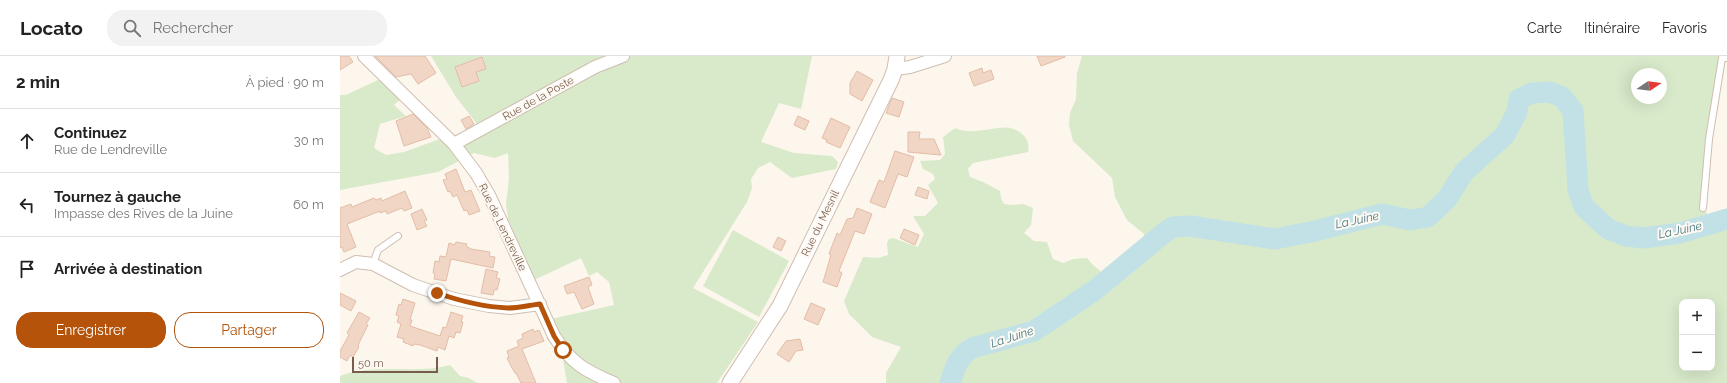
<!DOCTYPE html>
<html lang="fr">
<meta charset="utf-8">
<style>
:root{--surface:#fff;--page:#f2f2f2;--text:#222;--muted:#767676;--line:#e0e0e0;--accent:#b45309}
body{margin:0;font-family:Raleway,sans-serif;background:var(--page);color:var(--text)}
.controls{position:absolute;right:12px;bottom:12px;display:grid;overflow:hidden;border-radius:8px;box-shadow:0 4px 16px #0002}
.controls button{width:36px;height:36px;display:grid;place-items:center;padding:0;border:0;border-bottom:1px solid var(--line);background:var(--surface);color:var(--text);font:20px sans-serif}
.compass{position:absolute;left:1291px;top:12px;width:36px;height:36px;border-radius:50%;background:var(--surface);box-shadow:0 4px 16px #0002;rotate:77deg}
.scale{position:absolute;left:12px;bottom:10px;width:86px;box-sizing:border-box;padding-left:4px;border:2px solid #785d4f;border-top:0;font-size:11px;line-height:14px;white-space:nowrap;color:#785d4f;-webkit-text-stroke:3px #fefaf3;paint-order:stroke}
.stop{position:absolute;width:12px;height:12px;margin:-9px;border:3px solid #b45309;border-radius:50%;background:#fff}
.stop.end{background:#b45309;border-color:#fff;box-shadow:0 1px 4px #0008}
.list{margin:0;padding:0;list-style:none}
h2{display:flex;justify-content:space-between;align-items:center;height:52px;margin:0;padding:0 16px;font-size:17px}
h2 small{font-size:13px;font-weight:400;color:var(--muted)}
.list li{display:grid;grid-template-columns:26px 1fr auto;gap:12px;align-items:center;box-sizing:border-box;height:64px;padding:0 16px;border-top:1px solid var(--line)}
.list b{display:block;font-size:15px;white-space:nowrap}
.list p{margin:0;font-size:13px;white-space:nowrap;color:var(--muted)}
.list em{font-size:13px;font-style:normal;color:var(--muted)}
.actions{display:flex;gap:8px;padding:12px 16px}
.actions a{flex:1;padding:9px 0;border:1px solid var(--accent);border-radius:16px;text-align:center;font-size:14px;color:var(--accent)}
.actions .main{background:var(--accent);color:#fff}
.icon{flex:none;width:22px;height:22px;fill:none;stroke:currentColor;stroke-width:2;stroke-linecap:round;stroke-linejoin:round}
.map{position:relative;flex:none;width:1387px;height:327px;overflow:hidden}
header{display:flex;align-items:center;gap:24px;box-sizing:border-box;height:56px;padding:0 20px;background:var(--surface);border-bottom:1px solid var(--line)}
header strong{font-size:19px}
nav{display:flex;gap:22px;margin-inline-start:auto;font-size:14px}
.search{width:280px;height:36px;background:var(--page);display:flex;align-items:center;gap:10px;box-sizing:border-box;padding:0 14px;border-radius:16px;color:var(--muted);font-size:15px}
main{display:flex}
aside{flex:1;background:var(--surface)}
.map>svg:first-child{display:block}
.green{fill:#d8eaca;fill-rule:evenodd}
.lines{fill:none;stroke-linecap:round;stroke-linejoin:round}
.river{stroke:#c1e1e6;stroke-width:21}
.building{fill:#f1d6c5;stroke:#e3bda6}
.service-casing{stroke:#cfbeb1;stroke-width:8}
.minor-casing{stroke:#cfbeb1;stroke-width:14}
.tertiary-casing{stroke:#cfbeb1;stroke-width:17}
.service{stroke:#fff;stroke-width:6}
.minor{stroke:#fff;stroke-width:12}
.tertiary{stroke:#fff;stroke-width:15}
.route{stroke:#b45309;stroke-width:5}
.labels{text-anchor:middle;stroke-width:4;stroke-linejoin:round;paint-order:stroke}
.street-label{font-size:11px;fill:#785d4f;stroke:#fefaf3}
.water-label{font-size:12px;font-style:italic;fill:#467983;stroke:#fefaf3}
</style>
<header>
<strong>Locato</strong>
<div class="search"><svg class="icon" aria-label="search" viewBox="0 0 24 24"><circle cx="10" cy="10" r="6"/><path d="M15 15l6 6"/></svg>Rechercher</div>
<nav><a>Carte</a><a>Itinéraire</a><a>Favoris</a></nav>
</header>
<main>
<aside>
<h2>2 min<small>À pied · 90 m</small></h2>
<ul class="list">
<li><svg class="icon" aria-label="ahead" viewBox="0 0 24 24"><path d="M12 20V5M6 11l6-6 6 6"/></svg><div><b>Continuez</b><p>Rue de Lendreville</p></div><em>30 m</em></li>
<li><svg class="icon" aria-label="left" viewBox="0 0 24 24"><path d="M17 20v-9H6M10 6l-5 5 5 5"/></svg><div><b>Tournez à gauche</b><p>Impasse des Rives de la Juine</p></div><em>60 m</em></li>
<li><svg class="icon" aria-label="arrive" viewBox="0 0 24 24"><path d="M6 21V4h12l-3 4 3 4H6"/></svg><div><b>Arrivée à destination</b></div></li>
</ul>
<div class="actions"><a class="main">Enregistrer</a><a>Partager</a></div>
</aside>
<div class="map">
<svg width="1387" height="327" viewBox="0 0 1387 327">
<rect width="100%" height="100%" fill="#fcf6ed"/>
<path class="green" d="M 91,0 L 472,0 L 461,53 L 439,47 L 421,86 L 454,97 L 492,100 L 498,106 L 496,113 L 452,122 L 430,106 L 418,112 L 411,123 L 412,132 L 407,146 L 353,232 L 418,266 L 377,327 L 227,327 L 223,303 L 207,283 L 211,263 L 274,249 L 269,226 L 257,216 L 249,220 L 241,202 L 194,224 L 168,163 L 166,149 L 169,121 L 168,97 L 155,102 L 134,97 L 98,116 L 0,134 L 0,39 L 6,39 L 40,23 L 61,43 L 54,49 L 66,60 L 40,68 L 34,92 L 46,99 L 64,96 L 111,79 L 115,86 L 140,72 L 116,41 Z
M 742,0 L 1383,0 L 1363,152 L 1368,159 L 1387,154 L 1387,327 L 546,327 L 546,317 L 561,291 L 532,281 L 509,258 L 504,245 L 523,201 L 538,202 L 548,199 L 547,187 L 549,183 L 553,182 L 578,191 L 584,178 L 573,160 L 585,160 L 598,147 L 588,129 L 595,123 L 593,118 L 583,113 L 580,105 L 600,104 L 605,98 L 603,81 L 615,72 C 628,78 644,74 658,72 C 662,72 667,71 670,72 C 682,75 691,84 688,96 L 633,107 L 628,113 L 630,121 L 643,126 L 660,135 L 661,142 L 664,148 L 671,149 L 683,148 L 693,152 L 691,169 L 684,177 L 694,185 L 707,186 L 713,203 L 723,207 L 733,203 L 747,202 L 752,208 L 772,225 L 790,219 L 802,201 L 804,178 L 787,164 L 775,141 L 772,122 L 733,85 L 729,69 L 730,57 L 736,43 L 737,17 ZM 1297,18 L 1321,18 L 1321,42 L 1297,42 ZM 1342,246 L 1372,246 L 1372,312 L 1342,312 Z
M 393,174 L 449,205 L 419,261 L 363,230 Z
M 110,309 L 120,320 L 129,322 L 137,327 L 0,327 L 0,320 C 35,306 74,319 110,309 Z"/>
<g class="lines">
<path class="river" d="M 610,327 C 615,312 618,300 632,292 L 694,275 L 755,234 L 824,177 L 833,171 L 850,170 L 935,183 L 975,175 L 1042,158 L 1070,164 L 1088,161 L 1107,143 L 1124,116 L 1165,79 L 1177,56 L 1179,43 L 1192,37 L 1210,36 L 1222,41 L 1233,55 L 1238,134 L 1244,151 L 1268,173 L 1286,180 L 1304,182 L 1340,177 L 1387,163"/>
</g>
<path class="building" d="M 0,0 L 9,0 L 13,6 L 0,14 Z
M 35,0 L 85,0 L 96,17 L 78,28 L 71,18 L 56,21 Z
M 697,0 L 725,0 L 725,1 L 701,10 Z
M 142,1 L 146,13 L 136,16 L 139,25 L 122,31 L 115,11 Z
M 642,12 L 643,17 L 651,14 L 654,23 L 634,30 L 629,17 Z
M 517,15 L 533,24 L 522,45 L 510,38 L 510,27 Z
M 552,42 L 564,46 L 559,61 L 546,57 Z
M 73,58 L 87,72 L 91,81 L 64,90 L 56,65 Z
M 129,60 L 134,68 L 126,73 L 121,64 Z
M 458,60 L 469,65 L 465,74 L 454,69 Z
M 491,62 L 510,71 L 500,92 L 486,86 L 487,84 L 482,82 Z
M 568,76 L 580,76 L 579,83 L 594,83 L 601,99 L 568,96 Z
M 555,95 L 574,101 L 567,121 L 558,118 L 545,152 L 530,146 L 539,124 L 544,126 Z
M 116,113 L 125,136 L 131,134 L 140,155 L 129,159 L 127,154 L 124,155 L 117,139 L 113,141 L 110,135 L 108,136 L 103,124 L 107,123 L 105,118 Z
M 578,131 L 589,135 L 587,143 L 575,139 Z
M 65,135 L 72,152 L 64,155 L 62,152 L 47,158 L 46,155 L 40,157 L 40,155 L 7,168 L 16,191 L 4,196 L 2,191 L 0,192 L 0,152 L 11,148 L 12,151 L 34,142 L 36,144 L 41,142 L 42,145 Z
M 517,152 L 532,158 L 524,178 L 515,175 L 499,215 L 502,217 L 497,231 L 483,226 L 491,199 L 489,198 L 497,177 L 500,179 L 507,163 L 513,162 Z
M 82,153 L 87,164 L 84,165 L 87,170 L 77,174 L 71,158 Z
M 564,173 L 579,179 L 575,189 L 560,182 Z
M 438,181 L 446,185 L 441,195 L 433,191 Z
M 116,186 L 127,188 L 126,190 L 131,193 L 150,196 L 149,200 L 155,201 L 153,212 L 111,203 L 106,225 L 94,223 L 95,218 L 93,217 L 95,205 L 99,206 L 100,200 L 106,201 L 109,187 L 115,189 Z
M 146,213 L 158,216 L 156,222 L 160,223 L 157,234 L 154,234 L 153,239 L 141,237 Z
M 249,221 L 252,229 L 248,231 L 254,248 L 242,253 L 234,236 L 227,238 L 224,230 Z
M 0,237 L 16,245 L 11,255 L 0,249 Z
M 63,243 L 75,247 L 70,264 L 72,264 L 70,270 L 100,280 L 103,271 L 106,272 L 111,256 L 123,260 L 121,266 L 123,266 L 120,277 L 116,276 L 114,282 L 109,280 L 105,294 L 98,291 L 97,295 L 80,289 L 74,288 L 73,290 L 63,286 L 64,283 L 57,281 L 61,268 L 57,266 L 59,260 L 56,259 L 59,248 L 61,249 Z
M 471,247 L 485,253 L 478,269 L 464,263 Z
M 19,256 L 30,262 L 26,268 L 28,269 L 20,285 L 18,290 L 19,291 L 13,301 L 10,299 L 7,305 L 0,301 L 0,295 L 9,279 L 7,277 Z
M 193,273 L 194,276 L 199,274 L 204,285 L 182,293 L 196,327 L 181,327 L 176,317 L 175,317 L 172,312 L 167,302 L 169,301 L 167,295 L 179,290 L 177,285 L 183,282 L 182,278 Z
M 460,283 L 463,294 L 456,295 L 449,306 L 437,298 L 446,285 Z"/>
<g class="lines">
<g class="service-casing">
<path id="service" d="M 1363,152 L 1369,83 L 1382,2 L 1387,2
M 33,208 L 38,194 L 58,180"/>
</g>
<g class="minor-casing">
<path id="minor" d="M 24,0 L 114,88 L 136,117 L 149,139 L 214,280 C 231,307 245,315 274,327
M 555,13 L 570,11 L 605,0
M 114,88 L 255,11 L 283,0
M 0,214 L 16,206 L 33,208 L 73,229 L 114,243 L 149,250 L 170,252 L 200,248"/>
</g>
<g class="tertiary-casing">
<path id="tertiary" d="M 390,327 L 440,250 L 551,24 L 555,13 L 557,0"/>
</g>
<use href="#service" class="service"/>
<use href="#minor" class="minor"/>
<use href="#tertiary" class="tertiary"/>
</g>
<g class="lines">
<path class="route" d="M 97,237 C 120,245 144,251 168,252 C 179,252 190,249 200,248 L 214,280 L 223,294"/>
</g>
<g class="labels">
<g class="street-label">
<text transform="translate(198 42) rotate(-29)" y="4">Rue de la Poste</text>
<text transform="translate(480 167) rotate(-64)" y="4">Rue du Mesnil</text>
<text transform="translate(163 171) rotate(64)" y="4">Rue de Lendreville</text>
</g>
<g class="water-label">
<text transform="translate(1017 164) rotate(-12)" y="4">La Juine</text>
<text transform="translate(1340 174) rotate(-12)" y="4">La Juine</text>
<text transform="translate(672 281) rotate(-18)" y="4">La Juine</text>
</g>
</g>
</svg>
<div class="controls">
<button>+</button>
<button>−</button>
</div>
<svg class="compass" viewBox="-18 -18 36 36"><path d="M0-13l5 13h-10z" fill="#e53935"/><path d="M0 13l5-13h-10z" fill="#767676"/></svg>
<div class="scale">50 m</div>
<div class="stop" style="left:223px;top:294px"></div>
<div class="stop end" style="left:97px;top:237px"></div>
</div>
</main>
